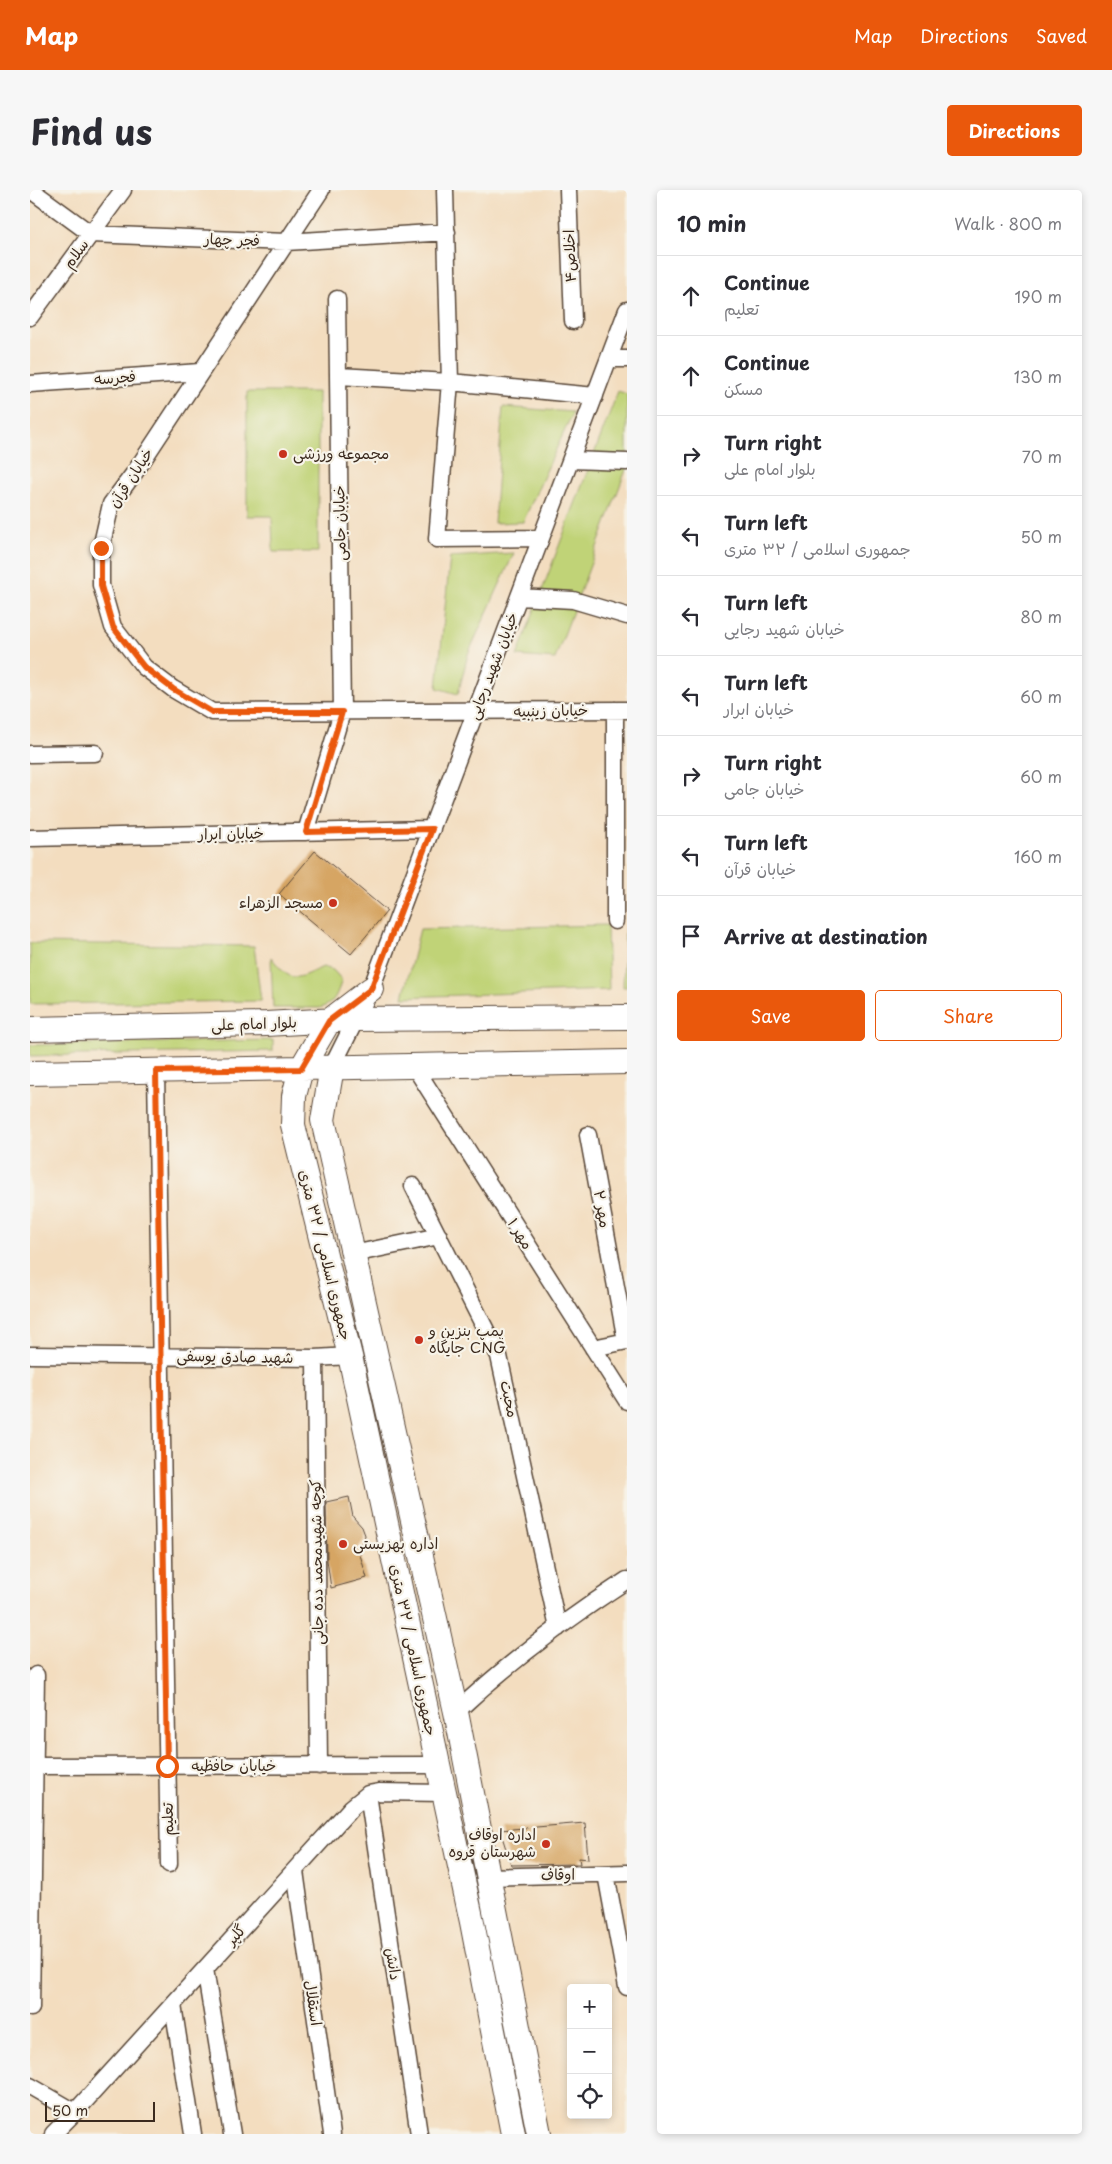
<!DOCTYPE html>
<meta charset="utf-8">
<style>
:root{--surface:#fff;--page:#f7f7f7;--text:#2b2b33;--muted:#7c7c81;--line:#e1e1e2;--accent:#ea580c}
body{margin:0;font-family:"Playpen Sans","Playpen Sans Arabic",sans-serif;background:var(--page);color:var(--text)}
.controls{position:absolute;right:15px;bottom:15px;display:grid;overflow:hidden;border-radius:5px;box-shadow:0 2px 8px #0003}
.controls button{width:45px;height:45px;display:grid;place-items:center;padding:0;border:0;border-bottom:1px solid var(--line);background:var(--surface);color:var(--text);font:25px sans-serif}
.scale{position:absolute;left:15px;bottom:12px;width:110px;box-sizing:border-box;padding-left:5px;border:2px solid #3b2a1e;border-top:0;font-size:14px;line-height:18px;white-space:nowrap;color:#3b2a1e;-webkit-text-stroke:4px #f7f3e8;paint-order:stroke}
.stop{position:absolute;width:15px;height:15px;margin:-11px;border:4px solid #ea580c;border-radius:50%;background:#fff}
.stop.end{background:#ea580c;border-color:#fff;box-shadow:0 1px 5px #0008}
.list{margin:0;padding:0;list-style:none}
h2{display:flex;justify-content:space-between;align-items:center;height:65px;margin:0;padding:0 20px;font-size:21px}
h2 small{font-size:16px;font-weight:400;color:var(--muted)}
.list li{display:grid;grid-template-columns:32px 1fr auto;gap:15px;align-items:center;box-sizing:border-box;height:80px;padding:0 20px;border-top:1px solid var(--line)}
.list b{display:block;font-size:19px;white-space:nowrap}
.list p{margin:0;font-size:16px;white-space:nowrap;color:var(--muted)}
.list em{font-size:16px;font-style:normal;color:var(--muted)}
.actions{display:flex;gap:10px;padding:15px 20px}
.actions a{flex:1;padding:11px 0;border:1px solid var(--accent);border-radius:5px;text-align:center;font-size:18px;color:var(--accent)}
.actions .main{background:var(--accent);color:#fff}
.icon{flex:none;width:28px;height:28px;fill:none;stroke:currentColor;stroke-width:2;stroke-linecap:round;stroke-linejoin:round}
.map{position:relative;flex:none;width:597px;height:1944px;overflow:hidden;border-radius:5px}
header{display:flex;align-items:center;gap:30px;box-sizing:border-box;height:70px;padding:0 25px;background:var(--accent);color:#fff}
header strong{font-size:24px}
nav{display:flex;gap:28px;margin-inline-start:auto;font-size:18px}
.intro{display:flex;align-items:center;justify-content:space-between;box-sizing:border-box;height:120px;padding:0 30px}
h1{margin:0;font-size:35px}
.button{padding:12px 22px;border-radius:5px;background:var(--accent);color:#fff;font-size:18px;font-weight:700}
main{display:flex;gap:30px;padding:0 30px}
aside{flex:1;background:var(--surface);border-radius:5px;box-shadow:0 2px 8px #0003}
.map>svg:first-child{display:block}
.green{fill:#c0d377;stroke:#7e7e4a}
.building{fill:#d6a564}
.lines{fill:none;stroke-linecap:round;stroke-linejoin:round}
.street-casing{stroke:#574536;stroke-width:19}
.secondary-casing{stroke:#574536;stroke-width:26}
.street{stroke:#fff;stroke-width:16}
.secondary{stroke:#fff;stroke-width:24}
.route{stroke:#ea580c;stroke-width:6}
.poi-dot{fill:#c8321e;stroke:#f7f3e8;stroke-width:2}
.labels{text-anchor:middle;stroke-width:4.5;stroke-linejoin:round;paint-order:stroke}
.street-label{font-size:15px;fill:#3b2a1e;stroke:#f7f3e8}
.poi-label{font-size:15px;fill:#3b2a1e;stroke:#f7f3e8;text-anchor:start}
</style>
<header>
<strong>Map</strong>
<nav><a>Map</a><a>Directions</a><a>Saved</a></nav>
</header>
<div class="intro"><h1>Find us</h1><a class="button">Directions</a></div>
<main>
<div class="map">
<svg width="597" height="1944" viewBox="0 0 597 1944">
<rect width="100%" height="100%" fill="#f7f3e8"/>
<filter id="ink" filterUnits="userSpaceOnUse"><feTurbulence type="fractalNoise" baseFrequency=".02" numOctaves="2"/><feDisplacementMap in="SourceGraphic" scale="10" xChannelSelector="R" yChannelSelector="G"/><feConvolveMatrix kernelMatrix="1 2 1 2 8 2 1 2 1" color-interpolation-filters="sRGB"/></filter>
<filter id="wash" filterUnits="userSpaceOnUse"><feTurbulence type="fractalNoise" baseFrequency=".0096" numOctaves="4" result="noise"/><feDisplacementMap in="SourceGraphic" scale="20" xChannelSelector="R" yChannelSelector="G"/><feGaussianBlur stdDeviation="1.12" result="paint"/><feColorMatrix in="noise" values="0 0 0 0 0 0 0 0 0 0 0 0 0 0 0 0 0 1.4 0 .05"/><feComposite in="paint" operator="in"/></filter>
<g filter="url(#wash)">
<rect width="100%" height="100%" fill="#f3ddbf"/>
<path class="green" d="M 588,201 L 597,204 L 597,277 L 525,469 L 487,466 Z
M 217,202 L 288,202 L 288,362 L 243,362 L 242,326 L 217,326 Z
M 473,217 L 543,222 L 493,332 L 464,333 Z
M 484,363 L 438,464 L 428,504 L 407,498 L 420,367 Z
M 577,735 L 579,800 L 373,807 L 390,739 Z
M 595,739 L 597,739 L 597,797 L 593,797 Z
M 0,753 L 224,756 L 231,811 L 0,814 Z
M 241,767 C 262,794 264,790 293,777 L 303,780 L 312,790 C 307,803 305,814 290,818 L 243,818 Z
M 243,850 L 243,861 L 0,866 L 0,855 Z"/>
<g id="blocks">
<path class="building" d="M 285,661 L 357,721 L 321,764 L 249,704 Z
M 319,1307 L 323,1327 L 332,1337 L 335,1345 L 334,1350 L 328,1358 L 337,1388 L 301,1398 L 297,1370 L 296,1312 Z
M 555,1633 L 558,1669 L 549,1668 L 550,1674 L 481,1675 L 470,1640 Z"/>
</g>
</g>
<g filter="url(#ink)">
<use href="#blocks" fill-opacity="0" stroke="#574536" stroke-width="1"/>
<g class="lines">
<g class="street-casing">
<path id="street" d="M 1,0 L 61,44 L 256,52 L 417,42
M 291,0 L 105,282 L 81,314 L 71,358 L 71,395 L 83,437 L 114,477 L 143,499 L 182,522 L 597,520
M 415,0 L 420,192 L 407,349 L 511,348
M 538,0 L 543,131
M 307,109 L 308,186
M 0,127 L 93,0
M 579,169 L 597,169
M 0,194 L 170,182
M 541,270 L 597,272
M 489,407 L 543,410 L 597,426
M 585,520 L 585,731
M 0,564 L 65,563
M 276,642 L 312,522 L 308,186 L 420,192 L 565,206
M 0,648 L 402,639
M 384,876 L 597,1211
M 302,877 L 341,799 L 597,120
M 126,881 L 139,1674
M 558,945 L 596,1151
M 383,996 L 469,1166 L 528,1438
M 323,1064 L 409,1046
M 563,1158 L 597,1151
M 0,1165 L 285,1168 L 320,1166
M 285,1168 L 289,1576
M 426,1522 C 478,1473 537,1429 597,1390
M 0,1576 L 408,1575
M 338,1604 L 389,1944
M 265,1681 L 302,1944
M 576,1684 L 597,1797
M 458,1687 L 597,1683
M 175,1779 L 202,1944
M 143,1815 L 163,1944
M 1,1818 L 6,1485
M 0,1896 L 45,1922
M 23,1944 L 45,1922 L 322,1617 L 338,1604 L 349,1602 L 414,1603"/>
</g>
<g class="secondary-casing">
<path id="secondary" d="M 341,799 L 299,831 L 271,879 L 264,906 L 263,935 L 320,1166 L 442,1732 L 483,1944
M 0,839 L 236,834 L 324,829 L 597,827
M 302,877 L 293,930 L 426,1522 L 509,1944
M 0,883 L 597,872"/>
</g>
<use href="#street" class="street"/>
<use href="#secondary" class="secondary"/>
</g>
</g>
<g class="lines" filter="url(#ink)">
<path class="route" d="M 71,358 L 71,396 L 83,437 L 114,477 L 143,499 L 182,522 L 312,522 L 276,642 L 402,639 L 341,799 L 299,831 L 271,879 L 126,881 L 137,1576"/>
</g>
<g class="poi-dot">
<circle cx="253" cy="264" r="5"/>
<circle cx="303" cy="713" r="5"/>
<circle cx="389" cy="1150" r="5"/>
<circle cx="313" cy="1354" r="5"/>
<circle cx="516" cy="1654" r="5"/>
</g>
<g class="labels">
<g class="street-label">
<text transform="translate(202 50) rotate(2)" y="5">فجر چهار</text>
<text transform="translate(46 64) rotate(-54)" y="5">سلام</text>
<text transform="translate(540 66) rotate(-92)" y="5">اخلاص۴</text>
<text transform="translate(85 188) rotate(-4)" y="5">فجرسه</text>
<text transform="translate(101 288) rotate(-57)" y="5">خیابان قرآن</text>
<text transform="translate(310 333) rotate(-91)" y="5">خیابان جامی</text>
<text transform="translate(463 476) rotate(-69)" y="5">خیابان شهید رجایی</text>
<text transform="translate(521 521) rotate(-1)" y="5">خیابان زینبیه</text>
<text transform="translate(201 644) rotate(-1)" y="5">خیابان ابرار</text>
<text transform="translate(224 834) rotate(-2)" y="5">بلوار امام علی</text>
<text transform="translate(572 1019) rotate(80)" y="5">مهر ۲</text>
<text transform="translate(490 1044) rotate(58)" y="5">مهر ۱</text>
<text transform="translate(295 1065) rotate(76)" y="5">جمهوری اسلامی / ۳۲ متری</text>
<text transform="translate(205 1167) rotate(1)" y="5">شهید صادق یوسفی</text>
<text transform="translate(479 1209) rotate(78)" y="5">محبت</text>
<text transform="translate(287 1372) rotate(-91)" y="5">کوچه شهیدمحمد دده جانی</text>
<text transform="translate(383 1460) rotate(78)" y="5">جمهوری اسلامی / ۳۲ متری</text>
<text x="204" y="1581">خیابان حافظیه</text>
<text transform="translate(138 1629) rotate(-91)" y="5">تعلیم</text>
<text transform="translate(528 1685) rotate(-1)" y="5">اوقاف</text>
<text transform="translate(206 1745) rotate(-48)" y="5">گلپر</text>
<text transform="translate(363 1774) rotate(81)" y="5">دانش</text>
<text transform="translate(283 1813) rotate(82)" y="5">استقلال</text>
</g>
<g class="poi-label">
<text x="263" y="269">مجموعه ورزشی</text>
<text x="293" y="718" text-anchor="end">مسجد الزهراء</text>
<text x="399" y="1146">پمپ بنزین و<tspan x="399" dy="17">جایگاه CNG</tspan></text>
<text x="323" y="1359">اداره بهزیستی</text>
<text x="506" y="1650" text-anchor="end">اداره اوقاف<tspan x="506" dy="17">شهرستان قروه</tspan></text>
</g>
</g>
</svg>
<div class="controls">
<button>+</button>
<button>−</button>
<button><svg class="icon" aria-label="locate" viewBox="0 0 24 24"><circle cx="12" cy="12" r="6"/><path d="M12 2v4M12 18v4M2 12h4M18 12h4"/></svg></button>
</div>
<div class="scale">50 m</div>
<div class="stop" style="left:137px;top:1576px"></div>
<div class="stop end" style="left:71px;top:358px"></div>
</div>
<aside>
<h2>10 min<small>Walk · 800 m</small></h2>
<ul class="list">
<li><svg class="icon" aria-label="ahead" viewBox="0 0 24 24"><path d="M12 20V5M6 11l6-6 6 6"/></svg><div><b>Continue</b><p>تعلیم</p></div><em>190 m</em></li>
<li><svg class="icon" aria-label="ahead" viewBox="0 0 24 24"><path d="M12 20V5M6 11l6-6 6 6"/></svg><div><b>Continue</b><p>مسکن</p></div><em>130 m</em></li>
<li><svg class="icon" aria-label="right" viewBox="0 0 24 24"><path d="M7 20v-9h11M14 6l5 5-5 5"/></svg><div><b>Turn right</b><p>بلوار امام علی</p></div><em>70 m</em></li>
<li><svg class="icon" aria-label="left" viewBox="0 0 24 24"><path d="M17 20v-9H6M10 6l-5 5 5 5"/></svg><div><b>Turn left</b><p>جمهوری اسلامی / ۳۲ متری</p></div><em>50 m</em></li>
<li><svg class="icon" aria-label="left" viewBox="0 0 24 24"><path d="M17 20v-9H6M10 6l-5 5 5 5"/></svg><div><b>Turn left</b><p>خیابان شهید رجایی</p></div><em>80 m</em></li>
<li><svg class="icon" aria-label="left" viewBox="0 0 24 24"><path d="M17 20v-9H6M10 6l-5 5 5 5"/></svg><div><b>Turn left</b><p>خیابان ابرار</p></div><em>60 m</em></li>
<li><svg class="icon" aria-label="right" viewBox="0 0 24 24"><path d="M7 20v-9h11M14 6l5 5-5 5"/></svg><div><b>Turn right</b><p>خیابان جامی</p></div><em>60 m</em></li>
<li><svg class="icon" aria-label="left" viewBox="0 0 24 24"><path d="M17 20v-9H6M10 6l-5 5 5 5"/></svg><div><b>Turn left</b><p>خیابان قرآن</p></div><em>160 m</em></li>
<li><svg class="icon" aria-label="arrive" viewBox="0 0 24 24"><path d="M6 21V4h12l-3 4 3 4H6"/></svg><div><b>Arrive at destination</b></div></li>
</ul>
<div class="actions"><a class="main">Save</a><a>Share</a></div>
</aside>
</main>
